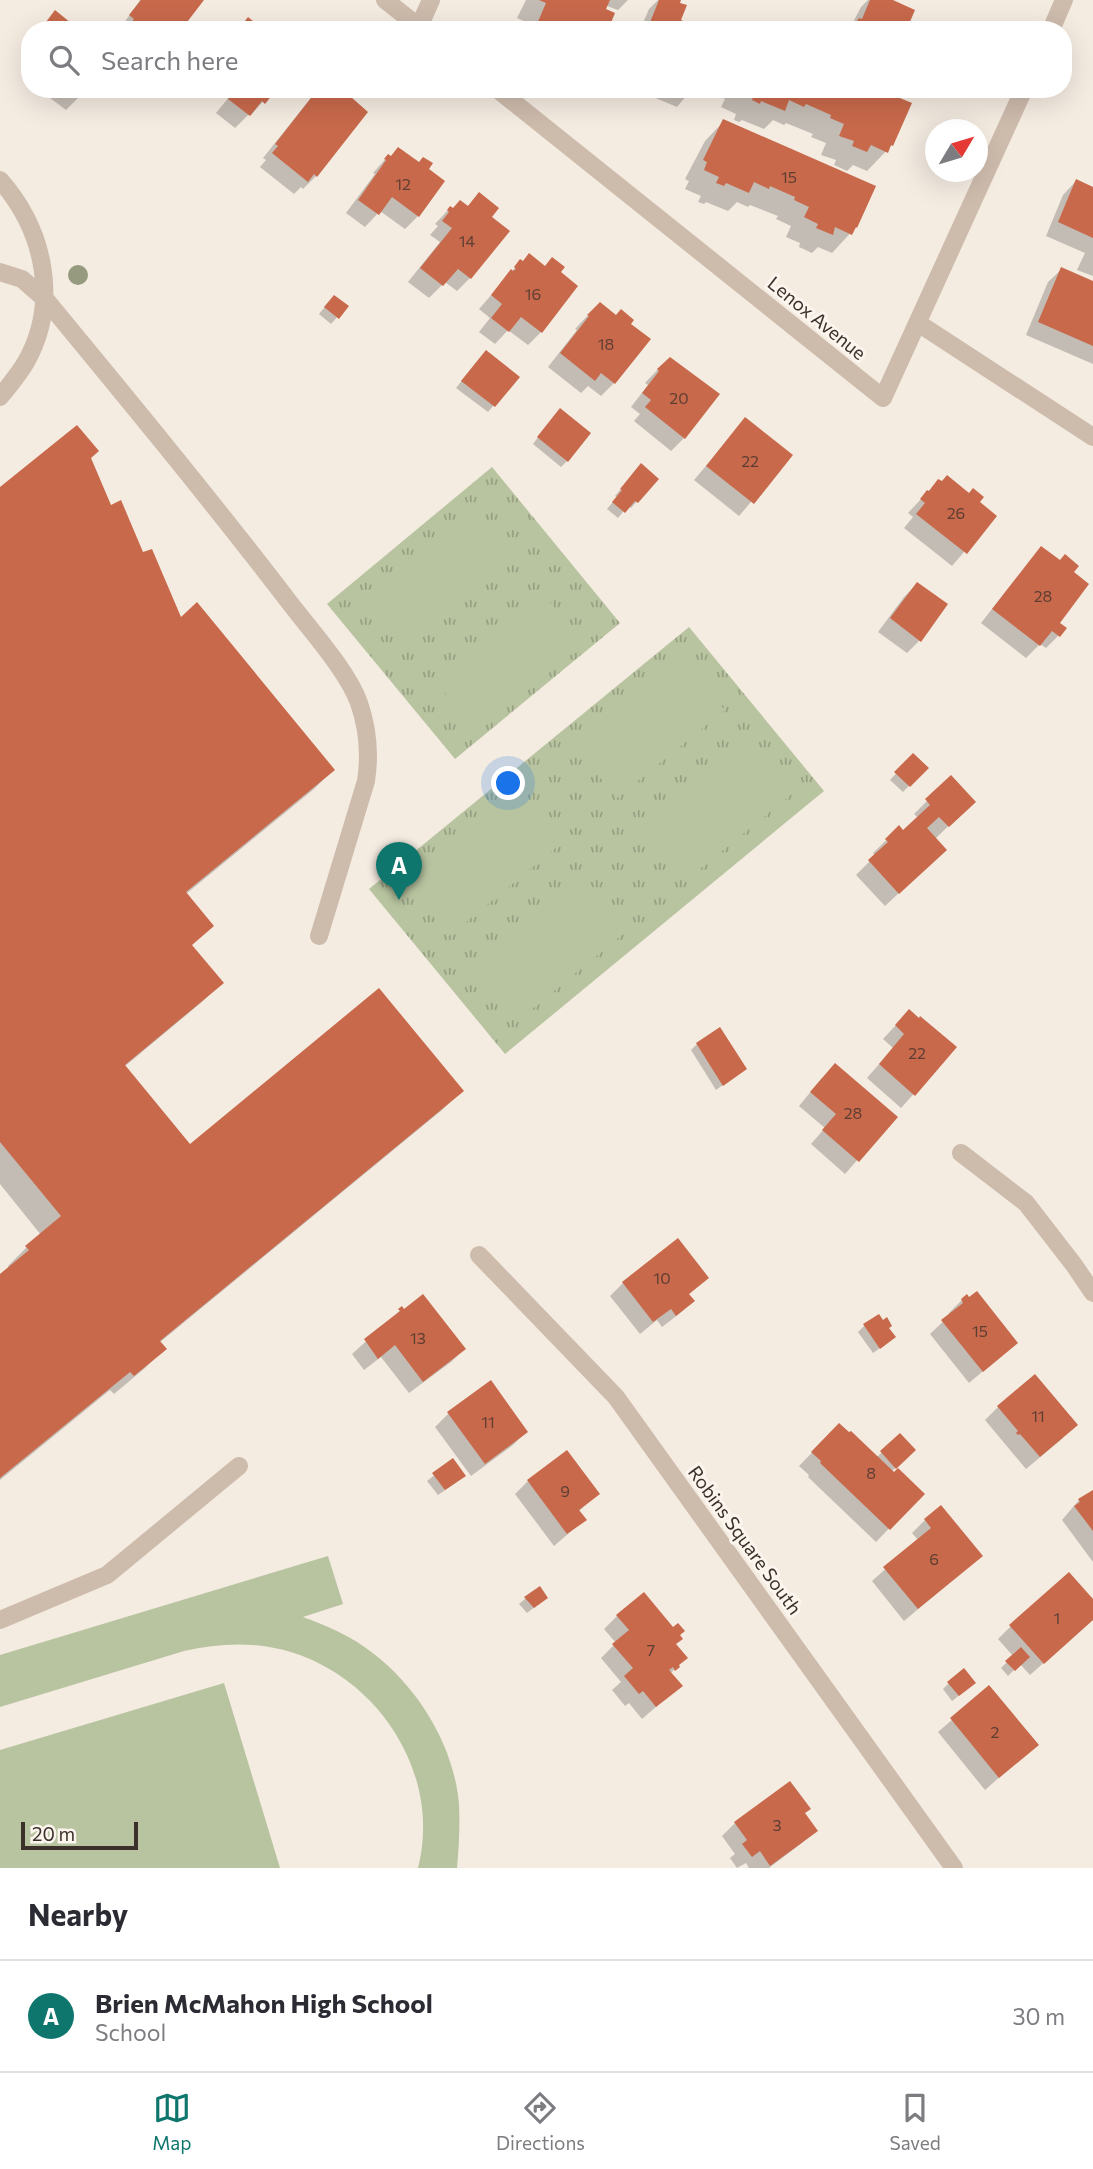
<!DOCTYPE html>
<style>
:root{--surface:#fff;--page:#f2f2f3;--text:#2b2b33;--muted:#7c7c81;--line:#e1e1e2;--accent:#0f766e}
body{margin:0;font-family:Commissioner,sans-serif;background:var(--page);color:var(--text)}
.compass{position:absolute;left:925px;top:119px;width:63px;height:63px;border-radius:50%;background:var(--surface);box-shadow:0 7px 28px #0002;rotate:52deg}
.scale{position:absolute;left:21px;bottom:18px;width:117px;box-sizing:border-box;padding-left:7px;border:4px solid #3b302b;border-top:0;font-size:19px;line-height:24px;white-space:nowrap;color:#3b302b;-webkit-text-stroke:5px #fbf5ee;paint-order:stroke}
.you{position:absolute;left:509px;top:784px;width:24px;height:24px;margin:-18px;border:5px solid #fff;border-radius:50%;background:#1a73e8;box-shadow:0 0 0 10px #1a73e833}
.badge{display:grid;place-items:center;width:46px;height:46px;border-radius:50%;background:var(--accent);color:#fff;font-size:23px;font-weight:700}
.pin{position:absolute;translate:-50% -58px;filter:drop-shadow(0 2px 4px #0008)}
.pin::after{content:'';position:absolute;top:37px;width:24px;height:21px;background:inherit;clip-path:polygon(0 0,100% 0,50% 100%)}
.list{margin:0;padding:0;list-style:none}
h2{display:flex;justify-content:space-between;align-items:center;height:91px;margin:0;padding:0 28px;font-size:30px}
h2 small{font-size:23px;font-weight:400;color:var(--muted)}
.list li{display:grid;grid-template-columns:46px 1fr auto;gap:21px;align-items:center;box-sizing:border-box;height:112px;padding:0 28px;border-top:2px solid var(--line)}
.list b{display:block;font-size:26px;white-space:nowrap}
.list p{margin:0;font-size:23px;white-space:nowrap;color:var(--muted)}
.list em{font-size:23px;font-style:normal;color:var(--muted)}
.icon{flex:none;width:38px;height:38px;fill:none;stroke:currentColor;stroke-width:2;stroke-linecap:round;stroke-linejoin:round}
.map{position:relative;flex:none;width:1093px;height:1868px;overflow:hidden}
.search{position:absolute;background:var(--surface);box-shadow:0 7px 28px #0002;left:21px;right:21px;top:21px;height:77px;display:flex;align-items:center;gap:18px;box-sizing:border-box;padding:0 24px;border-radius:28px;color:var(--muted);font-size:26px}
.sheet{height:203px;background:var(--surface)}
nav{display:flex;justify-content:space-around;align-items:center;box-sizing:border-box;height:98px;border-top:2px solid var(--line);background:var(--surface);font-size:19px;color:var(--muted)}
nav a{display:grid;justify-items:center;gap:4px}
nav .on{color:var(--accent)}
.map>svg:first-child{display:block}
.park{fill:url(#park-tufts)}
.pitch{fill:#b8c4a0}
.shadow{fill:#0003}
.building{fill:#c8694b}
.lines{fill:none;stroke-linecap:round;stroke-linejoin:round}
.lane{stroke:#cdbbac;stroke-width:18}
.street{stroke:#cdbbac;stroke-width:18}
.tree{fill:#969b7f}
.labels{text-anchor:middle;stroke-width:6;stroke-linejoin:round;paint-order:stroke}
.number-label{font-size:16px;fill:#5e3e33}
.street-label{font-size:19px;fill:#3b302b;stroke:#fbf5ee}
</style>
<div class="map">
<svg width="1093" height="1868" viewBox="0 0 1093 1868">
<defs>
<pattern id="park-tufts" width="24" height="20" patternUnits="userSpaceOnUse" patternTransform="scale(1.75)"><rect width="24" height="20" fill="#b8c4a0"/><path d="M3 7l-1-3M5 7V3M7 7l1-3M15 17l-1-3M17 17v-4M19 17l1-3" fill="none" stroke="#97a083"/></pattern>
</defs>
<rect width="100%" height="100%" fill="#f4ebe1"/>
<path class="park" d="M 492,467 L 620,623 L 455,759 L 327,604 Z
M 689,627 L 824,791 L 505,1054 L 369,889 Z"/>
<path class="pitch" d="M 474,508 L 517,559 L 409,648 L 367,596 Z
M 542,593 L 584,644 L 477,732 L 435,681 Z
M 682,659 L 725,710 L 617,798 L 575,747 Z
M 750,743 L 792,794 L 684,882 L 642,831 Z
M 514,796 L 557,847 L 449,936 L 407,884 Z
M 586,879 L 628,930 L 520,1019 L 479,968 Z
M 328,1556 L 343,1604 L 303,1617 C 328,1626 353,1637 374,1654 C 419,1689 454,1746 459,1804 C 460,1826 459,1846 457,1868 L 418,1868 C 444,1767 368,1663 269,1647 C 240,1642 212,1645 184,1651 L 0,1707 L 0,1655 Z
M 224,1683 L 280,1868 L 0,1868 L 0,1750 Z"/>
<path class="shadow" d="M 140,0 L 203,0 L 179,30 L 119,30 Z
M 526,0 L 628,0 L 618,10 L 607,6 L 604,10 L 606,30 L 525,30 L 528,23 L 517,18 Z
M 658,0 L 679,0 L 678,21 L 699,30 L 640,30 L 649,9 Z
M 868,0 L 888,0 L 907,25 L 913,30 L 849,30 L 861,7 Z
M 38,89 L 87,89 L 66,110 Z
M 219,89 L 274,89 L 251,115 L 249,114 L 235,128 L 216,113 L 229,97 Z
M 318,89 L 365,112 L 316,176 L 303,189 L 301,187 L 294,194 L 260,167 L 266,160 L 263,158 Z
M 634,89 L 692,89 L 677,107 Z
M 723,89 L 874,89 L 892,145 L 867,171 L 853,165 L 847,171 L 834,165 L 836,160 L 821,155 L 826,143 L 811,137 L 813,134 L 786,123 L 784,125 L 773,120 L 764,129 L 742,120 L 739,122 L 734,120 L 736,114 L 721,107 L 725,99 L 720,97 Z
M 724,121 L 874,187 L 856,227 L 832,253 L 818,247 L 812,253 L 799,247 L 800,243 L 786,237 L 791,226 L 776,219 L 778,216 L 750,205 L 748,207 L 737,202 L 728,211 L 706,202 L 704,204 L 698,202 L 701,196 L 685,189 L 689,181 L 685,179 L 705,141 Z
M 388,156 L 418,216 L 405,229 L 380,211 L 365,227 L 346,213 L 375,174 L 373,173 Z
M 1076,181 L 1093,189 L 1093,276 L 1077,270 L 1085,253 L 1046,236 L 1063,195 Z
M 479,194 L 489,217 L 507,232 L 470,278 L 457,291 L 445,282 L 429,298 L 408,282 L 440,242 L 430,235 L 438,226 L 435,224 L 450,208 L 453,209 L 467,207 Z
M 520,262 L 559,272 L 541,332 L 528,345 L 508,330 L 495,344 L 479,332 L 490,318 L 479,309 Z
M 1062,269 L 1093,283 L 1093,364 L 1026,335 L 1048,282 Z
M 328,303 L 347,306 L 331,324 L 319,314 Z
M 591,312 L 629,324 L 649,340 L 614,383 L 601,396 L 588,386 L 581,393 L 548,367 L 577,330 L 575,329 Z
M 480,358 L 517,378 L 488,412 L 456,388 Z
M 661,366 L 684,438 L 671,451 L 634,421 L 640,414 L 631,407 L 648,385 L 645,383 Z
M 554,416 L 567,461 L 561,467 L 533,444 Z
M 745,420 L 790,456 L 739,516 L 694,480 Z
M 89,459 L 110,507 L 142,555 L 180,619 L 333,770 L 314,789 L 186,894 L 191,946 L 221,983 L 202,1002 L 124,1067 L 190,1146 L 461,1091 L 442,1110 L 159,1343 L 164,1349 L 145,1368 L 114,1394 L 110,1390 L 0,1480 L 0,1276 L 9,1268 L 8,1266 L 27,1247 L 41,1235 L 0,1184 L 0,489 Z
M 635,472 L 657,479 L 631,508 L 628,506 L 618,518 L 607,509 L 617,497 L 615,496 Z
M 938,481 L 977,503 L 995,516 L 952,566 L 904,528 L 913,517 L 908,513 Z
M 1042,549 L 1071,572 L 1057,623 L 1059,635 L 1046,648 L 1040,644 L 1026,658 L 981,623 L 1029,562 Z
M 917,584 L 920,640 L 907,653 L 878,632 L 904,597 Z
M 913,755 L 926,768 L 903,792 L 890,780 Z
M 927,801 L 973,802 L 935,839 L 931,863 L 885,906 L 856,875 L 875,856 L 873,853 L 899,828 L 903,832 L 918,818 L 914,814 Z
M 896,1025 L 955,1048 L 901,1108 L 867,1078 L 893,1048 L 883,1039 Z
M 697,1044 L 745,1069 L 716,1090 L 691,1050 Z
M 822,1078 L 895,1117 L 845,1174 L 811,1144 L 825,1128 L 799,1106 Z
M 707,1278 L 688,1295 L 692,1301 L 679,1314 L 662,1327 L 657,1320 L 640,1334 L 610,1296 L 623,1283 Z
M 966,1296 L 1016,1343 L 969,1383 L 930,1334 L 950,1315 L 949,1313 Z
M 402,1309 L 464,1349 L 451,1362 L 409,1393 L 381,1357 L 364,1370 L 352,1354 Z
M 882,1322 L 887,1328 L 887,1343 L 873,1353 L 858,1332 L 864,1326 Z
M 998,1407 L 1063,1438 L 1026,1469 L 985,1420 Z
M 448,1414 L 526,1432 L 513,1445 L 471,1476 L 435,1427 Z
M 839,1425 L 877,1457 L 900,1435 L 914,1450 L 891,1472 L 922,1494 L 876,1542 L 808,1477 L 809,1475 L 799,1466 Z
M 567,1452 L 598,1494 L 578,1512 L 584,1520 L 554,1546 L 515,1494 L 528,1481 Z
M 452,1461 L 457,1482 L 438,1495 L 427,1481 Z
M 1093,1493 L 1093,1562 L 1062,1520 L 1079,1500 Z
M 925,1520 L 981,1556 L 904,1621 L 872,1581 L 918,1540 L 912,1533 Z
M 526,1598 L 540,1603 L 527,1613 L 519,1604 Z
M 1093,1602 L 1093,1619 L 1030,1675 L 1020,1664 L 1008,1676 L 1001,1668 L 1013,1656 L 998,1639 L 1011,1626 Z
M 617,1616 L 675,1645 L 685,1658 L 670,1674 L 680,1686 L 642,1719 L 629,1703 L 625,1706 L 612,1690 L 621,1682 L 601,1658 L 616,1643 L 604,1629 Z
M 949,1683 L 967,1689 L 952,1701 L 943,1689 Z
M 989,1688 L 1036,1745 L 985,1790 L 938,1732 Z
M 803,1814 L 815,1830 L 802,1843 L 769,1868 L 749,1868 L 746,1863 L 737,1868 L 730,1858 L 735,1854 L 722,1836 L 735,1823 Z"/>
<path class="building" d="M 141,0 L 204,0 L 181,30 L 174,30 L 170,27 L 167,30 L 125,30 L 134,19 L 129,15 Z
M 539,0 L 610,0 L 606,9 L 615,13 L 608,30 L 550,30 L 537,24 L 546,3 Z
M 659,0 L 681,0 L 680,3 L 687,5 L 681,20 L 704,30 L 647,30 Z
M 870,0 L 893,0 L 915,10 L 909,24 L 916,27 L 915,30 L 857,30 L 859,24 L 856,23 L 859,18 L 862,19 Z
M 55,10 L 71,23 L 65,30 L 40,30 Z
M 248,17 L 264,30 L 238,30 Z
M 68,89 L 87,89 L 80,98 Z
M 236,89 L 277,89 L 265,104 L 262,101 L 250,116 L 228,99 Z
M 318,89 L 342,89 L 368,112 L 317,177 L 314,174 L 308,182 L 272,153 L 278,146 L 275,144 Z
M 742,89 L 878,89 L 912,103 L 893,146 L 891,145 L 888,153 L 871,145 L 867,152 L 852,146 L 854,141 L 839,136 L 844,124 L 830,118 L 831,115 L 806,104 L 804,107 L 789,100 L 785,111 L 761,101 L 760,104 L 752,100 L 754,94 Z
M 723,119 L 876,186 L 857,228 L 856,227 L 852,235 L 835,227 L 833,235 L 816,228 L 818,224 L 804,217 L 809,207 L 794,200 L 795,197 L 770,186 L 769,189 L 754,182 L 749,193 L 726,183 L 724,186 L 716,183 L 719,177 L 704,170 L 707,162 L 703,160 Z
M 398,147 L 419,162 L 423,157 L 433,163 L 429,169 L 445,181 L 419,217 L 392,197 L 379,215 L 358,200 L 386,160 L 384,159 L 388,154 L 391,156 Z
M 1076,179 L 1093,187 L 1093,238 L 1058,222 Z
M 479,192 L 499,208 L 492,217 L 510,231 L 471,279 L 458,269 L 443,286 L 420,268 L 452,228 L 442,221 L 449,212 L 447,210 L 450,206 L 453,208 L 460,200 L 468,206 Z
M 529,253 L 545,266 L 552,257 L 565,267 L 561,272 L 578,286 L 542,333 L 521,317 L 509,332 L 491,318 L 502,304 L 491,295 L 511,269 L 513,271 L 516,269 L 514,267 L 520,259 L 523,261 Z
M 1061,267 L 1093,281 L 1093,346 L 1038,322 Z
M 334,295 L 349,306 L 339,319 L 324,307 Z
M 600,302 L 616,315 L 621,309 L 634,320 L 631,324 L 651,339 L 615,384 L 601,373 L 595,381 L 560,353 L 589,316 L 587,315 Z
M 486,350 L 520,377 L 495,407 L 461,381 Z
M 670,357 L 720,394 L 685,439 L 645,407 L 651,400 L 642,393 L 659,371 L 657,369 Z
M 560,408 L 591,433 L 568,462 L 537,437 Z
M 745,417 L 793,455 L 754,504 L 706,466 Z
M 77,425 L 99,451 L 91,458 L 111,505 L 121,500 L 143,552 L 152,549 L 181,617 L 197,602 L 335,770 L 186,892 L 214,926 L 192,945 L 224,983 L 125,1065 L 190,1144 L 379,988 L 464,1091 L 160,1341 L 167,1349 L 134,1376 L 130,1372 L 0,1478 L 0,1274 L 29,1250 L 25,1246 L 61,1216 L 0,1142 L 0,487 Z
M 641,463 L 659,479 L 638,503 L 635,501 L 625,513 L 612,502 L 622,490 L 620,489 Z
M 947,475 L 969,493 L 973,488 L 984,497 L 980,502 L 997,516 L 967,554 L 916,514 L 925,503 L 920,499 L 927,490 L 929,491 L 938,479 L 942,481 Z
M 1041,546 L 1060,560 L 1065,554 L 1079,566 L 1074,572 L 1089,584 L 1060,623 L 1067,628 L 1060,637 L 1052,631 L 1040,646 L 992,609 Z
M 917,582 L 948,604 L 921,642 L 890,618 Z
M 913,753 L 929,768 L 910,787 L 894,772 Z
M 951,775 L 976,802 L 949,827 L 939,817 L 927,828 L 947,850 L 899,894 L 868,860 L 888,842 L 885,839 L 899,825 L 903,830 L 930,805 L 925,799 Z
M 909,1009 L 919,1018 L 920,1016 L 957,1047 L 915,1096 L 879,1064 L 904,1034 L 895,1025 Z
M 720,1027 L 747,1069 L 723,1086 L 696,1043 Z
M 835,1063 L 898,1117 L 859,1162 L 822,1130 L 836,1114 L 810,1092 Z
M 678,1238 L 709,1278 L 689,1294 L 695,1301 L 676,1316 L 671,1309 L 653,1322 L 622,1282 Z
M 977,1291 L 1018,1343 L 983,1372 L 941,1320 L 963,1303 L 961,1299 L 967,1294 L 969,1297 Z
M 423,1294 L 466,1349 L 423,1382 L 395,1345 L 378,1359 L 364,1339 L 400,1311 L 398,1309 L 402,1306 L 404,1309 Z
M 879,1314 L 883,1320 L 887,1317 L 892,1326 L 889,1328 L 896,1337 L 880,1349 L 863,1324 Z
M 1035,1374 L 1078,1425 L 1040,1457 L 1020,1434 L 1018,1435 L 1016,1433 L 1018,1431 L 997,1406 Z
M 491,1380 L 528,1432 L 485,1464 L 447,1412 Z
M 839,1423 L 849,1432 L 851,1431 L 894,1472 L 898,1468 L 925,1494 L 890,1530 L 820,1463 L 821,1461 L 811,1452 Z
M 900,1433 L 916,1450 L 896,1469 L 880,1451 Z
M 567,1450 L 600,1494 L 579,1510 L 587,1520 L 567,1534 L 527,1480 Z
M 453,1458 L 466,1476 L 445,1490 L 432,1473 Z
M 1093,1490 L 1093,1531 L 1074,1506 L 1080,1502 L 1078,1499 Z
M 941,1505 L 983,1556 L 918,1609 L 883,1567 L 931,1528 L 924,1519 Z
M 1069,1572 L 1093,1599 L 1093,1620 L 1044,1664 L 1009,1625 Z
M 540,1586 L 548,1598 L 534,1608 L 524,1597 Z
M 644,1592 L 673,1627 L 678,1623 L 685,1631 L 680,1635 L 683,1639 L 676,1644 L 688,1658 L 679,1665 L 680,1667 L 675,1671 L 673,1667 L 669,1670 L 683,1686 L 656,1707 L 643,1691 L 639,1694 L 624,1676 L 633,1668 L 612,1644 L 629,1630 L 616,1615 Z
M 1021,1647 L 1030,1657 L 1015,1671 L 1005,1661 Z
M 964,1668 L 976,1683 L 959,1696 L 947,1682 Z
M 989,1685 L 1039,1745 L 999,1778 L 950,1718 Z
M 790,1781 L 811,1809 L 805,1813 L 818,1831 L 770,1866 L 760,1851 L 752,1857 L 742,1844 L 747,1840 L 734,1822 Z"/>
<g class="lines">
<path class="lane" d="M 0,180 C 44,230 60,301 26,362 C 19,374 9,386 0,397
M 0,272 L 22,279 L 46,300 C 126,397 206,494 283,594 C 305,624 347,669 359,703 C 368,729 370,755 366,781 L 319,936
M 0,1620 L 107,1575 L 239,1466"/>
<path class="street" d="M 385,0 L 423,30
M 419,27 L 431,0
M 1051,30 L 1064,0
M 497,89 L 883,398 L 1024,89
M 918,323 L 1093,437
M 961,1153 L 1026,1203 L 1074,1265 L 1093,1293
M 479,1255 L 616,1397 L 954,1868"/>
</g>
<circle class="tree" cx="78" cy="275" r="10"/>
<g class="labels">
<g class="number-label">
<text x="789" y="183">15</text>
<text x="403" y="190">12</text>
<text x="467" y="247">14</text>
<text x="533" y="300">16</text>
<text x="606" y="350">18</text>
<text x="679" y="404">20</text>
<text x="750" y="467">22</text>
<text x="956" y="519">26</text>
<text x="1043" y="602">28</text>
<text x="917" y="1059">22</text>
<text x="853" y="1119">28</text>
<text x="662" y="1284">10</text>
<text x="980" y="1337">15</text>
<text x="418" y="1344">13</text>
<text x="1038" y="1422">11</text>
<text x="488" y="1428">11</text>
<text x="871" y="1479">8</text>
<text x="565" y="1497">9</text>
<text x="934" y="1565">6</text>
<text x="1057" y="1624">1</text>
<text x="651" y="1656">7</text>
<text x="995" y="1738">2</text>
<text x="777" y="1831">3</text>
</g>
<g class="street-label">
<text transform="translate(817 318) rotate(39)" y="7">Lenox Avenue</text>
<text transform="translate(745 1540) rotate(54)" y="7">Robins Square South</text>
</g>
</g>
</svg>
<svg class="compass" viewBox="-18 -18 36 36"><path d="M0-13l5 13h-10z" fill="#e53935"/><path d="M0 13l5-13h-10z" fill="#7c7c81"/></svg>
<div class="scale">20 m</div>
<div class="you"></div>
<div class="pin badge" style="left:399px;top:900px">A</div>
<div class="search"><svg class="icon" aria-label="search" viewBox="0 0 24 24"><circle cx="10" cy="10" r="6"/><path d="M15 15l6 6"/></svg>Search here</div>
</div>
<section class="sheet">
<h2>Nearby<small></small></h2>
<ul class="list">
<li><span class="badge">A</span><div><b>Brien McMahon High School</b><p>School</p></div><em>30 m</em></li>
</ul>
</section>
<nav>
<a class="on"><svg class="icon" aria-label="map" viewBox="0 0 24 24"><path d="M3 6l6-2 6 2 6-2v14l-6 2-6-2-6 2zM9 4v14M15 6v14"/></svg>Map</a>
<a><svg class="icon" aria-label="directions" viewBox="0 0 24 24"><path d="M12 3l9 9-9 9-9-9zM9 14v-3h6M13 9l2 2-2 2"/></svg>Directions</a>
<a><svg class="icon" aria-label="saved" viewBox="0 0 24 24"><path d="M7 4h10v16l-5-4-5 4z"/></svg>Saved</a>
</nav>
